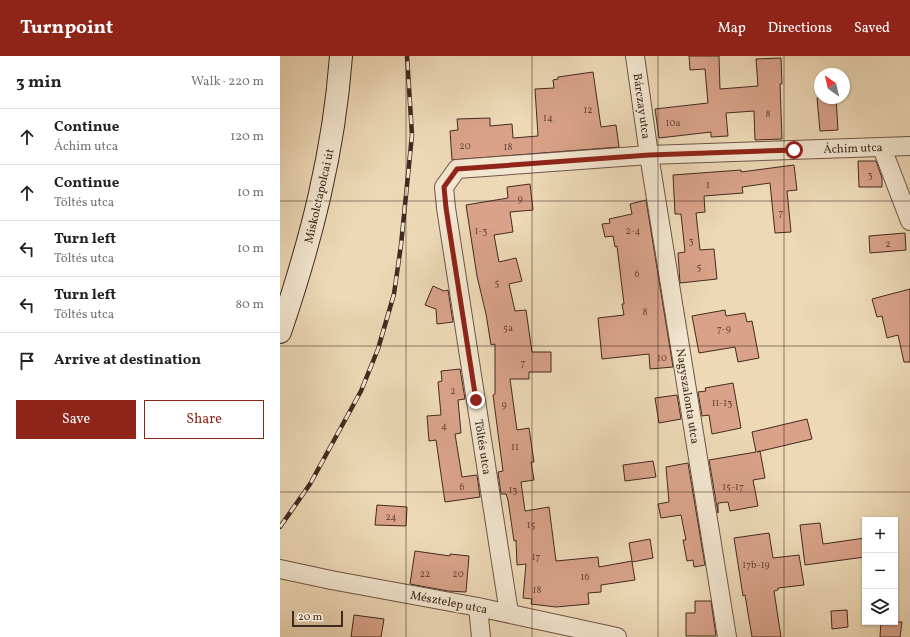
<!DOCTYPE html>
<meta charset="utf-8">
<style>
:root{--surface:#fff;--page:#f6f6f6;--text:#222;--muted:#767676;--line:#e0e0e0;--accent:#8f2418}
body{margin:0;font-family:Vollkorn,serif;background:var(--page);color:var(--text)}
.controls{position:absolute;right:12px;bottom:12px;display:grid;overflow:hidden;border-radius:0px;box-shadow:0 1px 3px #0004}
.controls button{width:36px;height:36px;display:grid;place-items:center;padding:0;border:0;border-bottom:1px solid var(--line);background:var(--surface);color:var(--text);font:20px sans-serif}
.compass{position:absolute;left:534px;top:12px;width:36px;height:36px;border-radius:50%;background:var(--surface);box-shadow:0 1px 3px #0004;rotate:326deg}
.scale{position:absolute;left:12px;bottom:10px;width:51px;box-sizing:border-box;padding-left:4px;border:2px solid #432a21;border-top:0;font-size:11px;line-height:14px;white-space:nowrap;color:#432a21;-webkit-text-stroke:3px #f3e6d0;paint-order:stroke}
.stop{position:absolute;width:12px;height:12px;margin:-9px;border:3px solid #8f2418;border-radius:50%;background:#fff}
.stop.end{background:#8f2418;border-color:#fff;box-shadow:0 1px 4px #0008}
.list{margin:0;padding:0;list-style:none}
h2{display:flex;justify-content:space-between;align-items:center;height:52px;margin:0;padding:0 16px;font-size:17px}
h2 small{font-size:13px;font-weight:400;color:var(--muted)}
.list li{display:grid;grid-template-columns:26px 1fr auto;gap:12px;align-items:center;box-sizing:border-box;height:56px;padding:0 16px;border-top:1px solid var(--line)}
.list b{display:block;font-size:15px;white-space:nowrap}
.list p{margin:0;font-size:13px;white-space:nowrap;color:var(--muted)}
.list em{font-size:13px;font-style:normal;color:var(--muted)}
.actions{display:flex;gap:8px;padding:12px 16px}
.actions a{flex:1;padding:9px 0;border:1px solid var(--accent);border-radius:0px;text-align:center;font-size:14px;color:var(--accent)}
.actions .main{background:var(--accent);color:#fff}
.icon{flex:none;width:22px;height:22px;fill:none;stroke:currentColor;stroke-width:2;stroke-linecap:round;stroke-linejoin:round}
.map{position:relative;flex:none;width:630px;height:581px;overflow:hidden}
header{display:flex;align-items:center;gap:24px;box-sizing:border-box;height:56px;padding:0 20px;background:var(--accent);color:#fff}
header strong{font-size:19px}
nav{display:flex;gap:22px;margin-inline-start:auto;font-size:14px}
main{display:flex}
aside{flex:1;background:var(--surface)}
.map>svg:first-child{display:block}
.building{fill:#d9a289;stroke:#432a21}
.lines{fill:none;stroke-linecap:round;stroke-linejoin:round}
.street-casing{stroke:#6e5646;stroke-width:20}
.secondary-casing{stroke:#432a21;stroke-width:24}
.street{stroke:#f3e6d0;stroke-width:18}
.secondary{stroke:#f3e6d0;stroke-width:22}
.rail-casing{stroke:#432a21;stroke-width:4.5}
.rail{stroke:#f3e6d0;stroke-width:3;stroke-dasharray:9;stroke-linecap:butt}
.route{stroke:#8f2418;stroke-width:5}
.grid{fill:none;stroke:#432a21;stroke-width:1;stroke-opacity:0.55}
.labels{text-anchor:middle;stroke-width:3.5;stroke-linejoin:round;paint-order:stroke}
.number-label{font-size:10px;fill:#68483b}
.street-label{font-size:12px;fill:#432a21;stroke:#f3e6d0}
</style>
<header>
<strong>Turnpoint</strong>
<nav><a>Map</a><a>Directions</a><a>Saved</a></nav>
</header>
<main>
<aside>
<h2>3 min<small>Walk · 220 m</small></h2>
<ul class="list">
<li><svg class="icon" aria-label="ahead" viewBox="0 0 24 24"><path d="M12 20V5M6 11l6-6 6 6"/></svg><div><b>Continue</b><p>Áchim utca</p></div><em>120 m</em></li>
<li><svg class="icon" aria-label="ahead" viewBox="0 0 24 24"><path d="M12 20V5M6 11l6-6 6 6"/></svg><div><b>Continue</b><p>Töltés utca</p></div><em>10 m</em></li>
<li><svg class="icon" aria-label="left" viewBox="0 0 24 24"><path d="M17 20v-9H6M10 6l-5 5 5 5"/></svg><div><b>Turn left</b><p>Töltés utca</p></div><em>10 m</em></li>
<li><svg class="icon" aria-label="left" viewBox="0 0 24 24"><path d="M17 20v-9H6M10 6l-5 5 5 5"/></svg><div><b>Turn left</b><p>Töltés utca</p></div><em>80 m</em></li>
<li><svg class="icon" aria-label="arrive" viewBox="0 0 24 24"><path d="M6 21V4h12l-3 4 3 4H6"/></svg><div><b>Arrive at destination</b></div></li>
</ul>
<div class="actions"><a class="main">Save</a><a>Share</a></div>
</aside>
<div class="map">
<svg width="630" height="581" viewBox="0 0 630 581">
<rect width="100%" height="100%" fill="#edd9b6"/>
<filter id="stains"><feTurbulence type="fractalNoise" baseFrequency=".005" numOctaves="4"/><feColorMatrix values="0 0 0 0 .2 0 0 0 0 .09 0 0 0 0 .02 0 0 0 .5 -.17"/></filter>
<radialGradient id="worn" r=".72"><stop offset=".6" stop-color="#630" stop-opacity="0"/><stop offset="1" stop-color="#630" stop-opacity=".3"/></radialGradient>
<path class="building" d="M 409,0 L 439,0 L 440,33 L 478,30 L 476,3 L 501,2 L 502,28 L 500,28 L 502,83 L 475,84 L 474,55 L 446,57 L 448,80 L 431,81 L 431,76 L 379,82 L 375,53 L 428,47 L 425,13 L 410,14 Z
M 313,16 L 321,71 L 336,69 L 339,91 L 172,104 L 170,75 L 178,74 L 177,63 L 210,62 L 210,70 L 232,68 L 233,82 L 258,80 L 255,33 L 274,32 L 273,24 L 278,23 L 278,21 Z
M 537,42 L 556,42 L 558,74 L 540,75 Z
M 578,105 L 596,105 L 602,122 L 602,131 L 579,131 Z
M 514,109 L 517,134 L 507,135 L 511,176 L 495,177 L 490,127 L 462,131 L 463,137 L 424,140 L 425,156 L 416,157 L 420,194 L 434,193 L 437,223 L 400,227 L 398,197 L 405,196 L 401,158 L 395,158 L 393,119 L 461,114 L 461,116 Z
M 250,128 L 253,154 L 230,156 L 233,176 L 214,179 L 219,206 L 236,202 L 242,225 L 229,228 L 235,255 L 246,254 L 252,296 L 271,296 L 271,316 L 249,316 L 249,323 L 230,323 L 237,374 L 249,372 L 254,406 L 251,406 L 254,424 L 241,426 L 245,455 L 269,451 L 276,505 L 318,501 L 319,511 L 352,505 L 349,487 L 370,483 L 373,502 L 352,506 L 355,524 L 321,529 L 321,536 L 308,537 L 309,548 L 276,551 L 251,548 L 252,543 L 243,542 L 246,508 L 237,509 L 236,484 L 234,485 L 228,444 L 226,438 L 221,438 L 218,416 L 223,415 L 213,339 L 215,338 L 215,288 L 211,289 L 206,258 L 197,220 L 186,149 L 228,142 L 227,131 Z
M 366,144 L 393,311 L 370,313 L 369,298 L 322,303 L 318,262 L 344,259 L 342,248 L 344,248 L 337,190 L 335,191 L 333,180 L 325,181 L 322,168 L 330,167 L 329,163 L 352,158 L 350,148 Z
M 625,177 L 626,194 L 590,197 L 589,180 Z
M 153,230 L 164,235 L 168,234 L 173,266 L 157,268 L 156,253 L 145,249 Z
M 630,233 L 630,306 L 624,306 L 618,279 L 607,282 L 602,260 L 597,261 L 592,243 Z
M 445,254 L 446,260 L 465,257 L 467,266 L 472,265 L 479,302 L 458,306 L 455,291 L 419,297 L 412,260 Z
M 180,313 L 185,343 L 178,344 L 181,377 L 175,378 L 182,421 L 197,419 L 200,441 L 165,446 L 156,384 L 149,385 L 147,360 L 161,359 L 158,326 L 162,325 L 161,315 Z
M 453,327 L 461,372 L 432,378 L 429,359 L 422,360 L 418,336 L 426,335 L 425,332 Z
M 397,339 L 401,363 L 379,367 L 375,342 Z
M 527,363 L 532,383 L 477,396 L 480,395 L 485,422 L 473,424 L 478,450 L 450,455 L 448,446 L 438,447 L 438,457 L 429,404 L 476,396 L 472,376 Z
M 373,405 L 376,421 L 345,425 L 343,409 Z
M 408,407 L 425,509 L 414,511 L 413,504 L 407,505 L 403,484 L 406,484 L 401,459 L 381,462 L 378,448 L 389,446 L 386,411 Z
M 97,449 L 127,451 L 126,470 L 95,469 Z
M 540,467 L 543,488 L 585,482 L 585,501 L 525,509 L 520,469 Z
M 489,477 L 493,502 L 519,499 L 524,529 L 498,532 L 498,534 L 494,535 L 501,581 L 472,581 L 465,539 L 463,540 L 454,482 Z
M 135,495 L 170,500 L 170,498 L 189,500 L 186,536 L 168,535 L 130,528 Z
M 415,545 L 431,545 L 436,580 L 406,580 L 406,557 L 415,557 Z
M 567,554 L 568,571 L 552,573 L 551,555 Z
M 74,559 L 104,563 L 101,581 L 71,581 Z
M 601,566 L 622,566 L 620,581 L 600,581 Z"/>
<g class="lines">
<g class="street-casing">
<path id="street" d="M 355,0 L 369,99 L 447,581
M 602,92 L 630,165
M 0,513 L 51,524 L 198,551 L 337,581
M 198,551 L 201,581
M 229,557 L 166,152 L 164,131 L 177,113 L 369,99 L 630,90"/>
</g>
<g class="secondary-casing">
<path id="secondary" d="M 0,276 C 31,185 54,96 61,0"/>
</g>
<use href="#street" class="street"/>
<use href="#secondary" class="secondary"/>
<g class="rail-casing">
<path id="rail" d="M 0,471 L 30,428 L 81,335 L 98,293 L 114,238 L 121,189 L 132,79 L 127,0"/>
</g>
<use href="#rail" class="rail"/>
</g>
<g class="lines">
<path class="route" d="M 196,344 L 166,152 L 164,131 L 177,113 L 369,99 L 514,94"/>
</g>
<path class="grid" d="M 126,0 L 126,581M 252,0 L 252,581M 378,0 L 378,581M 504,0 L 504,581M 0,145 L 630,145M 0,290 L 630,290M 0,436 L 630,436"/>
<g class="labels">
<g class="number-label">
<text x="308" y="57">12</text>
<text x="488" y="61">8</text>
<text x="268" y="65">14</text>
<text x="393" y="70">10a</text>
<text x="185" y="93">20</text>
<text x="228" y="94">18</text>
<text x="590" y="122">3</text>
<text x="428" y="132">1</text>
<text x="240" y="146">9</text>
<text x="501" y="160">7</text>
<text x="201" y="178">1-3</text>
<text x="353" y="178">2-4</text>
<text x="411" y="188">3</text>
<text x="608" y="191">2</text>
<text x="419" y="214">5</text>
<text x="357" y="221">6</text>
<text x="217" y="230">5</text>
<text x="365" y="259">8</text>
<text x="228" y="275">5a</text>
<text x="444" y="276">7-9</text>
<text x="382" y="305">10</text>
<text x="243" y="310">7</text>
<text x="173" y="338">2</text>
<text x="442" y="350">11-13</text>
<text x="224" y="352">9</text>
<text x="164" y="373">4</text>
<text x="235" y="394">11</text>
<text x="182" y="434">6</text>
<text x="453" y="434">15-17</text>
<text x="233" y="437">13</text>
<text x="111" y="464">24</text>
<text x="251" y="472">15</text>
<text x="256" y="504">17</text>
<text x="476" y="512">17b-19</text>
<text x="145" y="521">22</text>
<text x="178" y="521">20</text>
<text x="305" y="524">16</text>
<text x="257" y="537">18</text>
</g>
<g class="street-label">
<text transform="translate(362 50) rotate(82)" y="4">Bárczay utca</text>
<text transform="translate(573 92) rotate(-2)" y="4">Áchim utca</text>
<text transform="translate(39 140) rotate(-77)" y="4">Miskolctapolcai út</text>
<text transform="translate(408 340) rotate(81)" y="4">Nagyszalonta utca</text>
<text transform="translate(203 391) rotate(81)" y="4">Töltés utca</text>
<text transform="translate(169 546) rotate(11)" y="4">Mésztelep utca</text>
</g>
</g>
<rect width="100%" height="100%" filter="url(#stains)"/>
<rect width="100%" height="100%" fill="url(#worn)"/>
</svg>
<div class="controls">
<button>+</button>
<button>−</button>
<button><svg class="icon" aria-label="layers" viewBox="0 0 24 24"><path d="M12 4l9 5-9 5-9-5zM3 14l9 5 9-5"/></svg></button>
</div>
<svg class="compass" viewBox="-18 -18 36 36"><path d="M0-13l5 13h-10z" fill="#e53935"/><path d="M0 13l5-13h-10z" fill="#767676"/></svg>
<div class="scale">20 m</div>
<div class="stop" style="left:514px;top:94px"></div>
<div class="stop end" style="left:196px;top:344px"></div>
</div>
</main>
